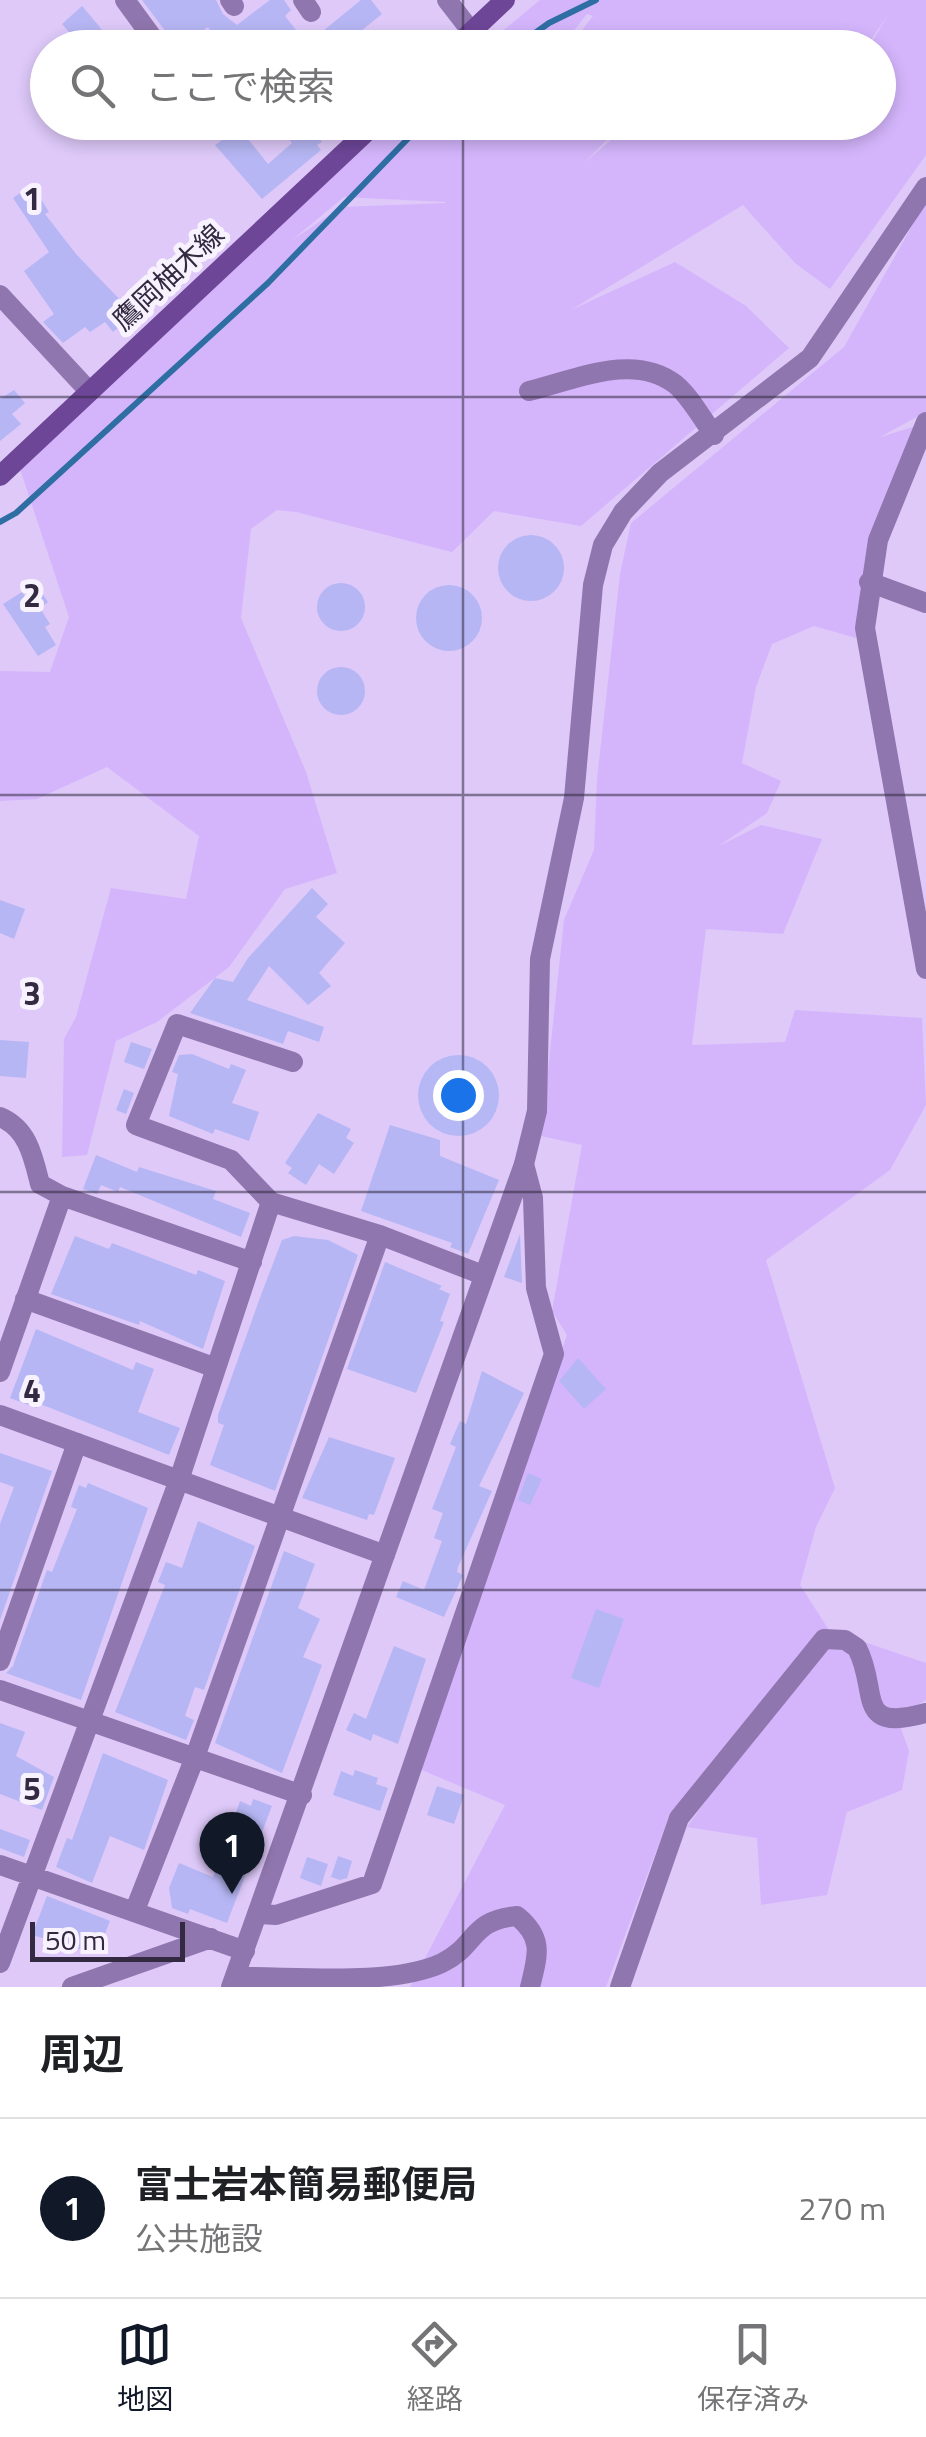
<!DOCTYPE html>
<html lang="ja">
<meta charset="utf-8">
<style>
:root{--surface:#fff;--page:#f6f6f6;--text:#202124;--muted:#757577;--line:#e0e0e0;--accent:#111827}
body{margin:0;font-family:"Titillium Web","Noto Sans JP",sans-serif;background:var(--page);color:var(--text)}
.scale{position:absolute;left:30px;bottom:25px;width:155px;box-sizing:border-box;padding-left:10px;border:5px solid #332940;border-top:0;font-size:28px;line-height:35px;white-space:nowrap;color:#332940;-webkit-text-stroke:8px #f7f2fe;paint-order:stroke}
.you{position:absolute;left:458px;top:1095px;width:35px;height:35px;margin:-25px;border:8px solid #fff;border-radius:50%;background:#1a73e8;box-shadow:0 0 0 15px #1a73e833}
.badge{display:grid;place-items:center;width:65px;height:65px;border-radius:50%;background:var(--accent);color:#fff;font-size:32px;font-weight:700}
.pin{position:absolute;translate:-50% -82px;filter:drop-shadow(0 2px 5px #0008)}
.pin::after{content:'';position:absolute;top:52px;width:35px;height:30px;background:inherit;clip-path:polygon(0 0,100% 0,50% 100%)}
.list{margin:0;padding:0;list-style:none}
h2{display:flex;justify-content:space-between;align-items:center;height:130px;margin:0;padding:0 40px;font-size:42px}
h2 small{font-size:32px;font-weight:400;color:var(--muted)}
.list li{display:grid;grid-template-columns:65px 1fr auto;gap:30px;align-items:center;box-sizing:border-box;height:180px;padding:0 40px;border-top:2px solid var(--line)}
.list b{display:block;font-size:38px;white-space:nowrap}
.list p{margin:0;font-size:32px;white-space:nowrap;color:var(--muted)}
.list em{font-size:32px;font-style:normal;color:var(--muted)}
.icon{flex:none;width:55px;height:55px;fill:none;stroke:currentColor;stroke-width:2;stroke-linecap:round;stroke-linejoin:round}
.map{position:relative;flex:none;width:926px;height:1987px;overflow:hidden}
.search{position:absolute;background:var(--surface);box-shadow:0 5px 15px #0003;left:30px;right:30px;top:30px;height:110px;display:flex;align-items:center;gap:25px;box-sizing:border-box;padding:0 35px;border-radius:55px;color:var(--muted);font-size:38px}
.sheet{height:310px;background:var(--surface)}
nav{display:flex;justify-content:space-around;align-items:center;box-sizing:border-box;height:140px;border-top:2px solid var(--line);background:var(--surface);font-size:28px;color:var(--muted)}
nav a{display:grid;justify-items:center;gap:5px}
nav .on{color:var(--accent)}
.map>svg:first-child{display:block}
.green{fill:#d4b5fc;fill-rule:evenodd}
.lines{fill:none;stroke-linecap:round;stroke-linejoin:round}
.stream{stroke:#2f6ea3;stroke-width:6}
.building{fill:#b6b6f4}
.minor{stroke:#8f76ae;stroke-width:20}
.tertiary{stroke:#8f76ae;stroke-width:20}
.secondary{stroke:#6e4698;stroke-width:20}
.grid{fill:none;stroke:#332940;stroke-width:2.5;stroke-opacity:0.55}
.labels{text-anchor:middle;stroke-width:10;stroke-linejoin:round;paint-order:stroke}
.street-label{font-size:28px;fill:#332940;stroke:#f7f2fe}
.grid-label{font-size:32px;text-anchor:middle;font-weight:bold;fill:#332940;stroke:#f7f2fe;stroke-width:10;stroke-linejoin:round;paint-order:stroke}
</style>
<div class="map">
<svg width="926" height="1987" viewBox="0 0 926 1987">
<rect width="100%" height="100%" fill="#dec9f9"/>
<path class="green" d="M 540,0 L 926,0 L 926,155 L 830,289 L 795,263 L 743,205 L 571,310 L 675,262 L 746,306 L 789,348 L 581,526 L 494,511 L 452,552 L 296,512 L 277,510 L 251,529 L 241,618 L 306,772 L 337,873 L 285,889 L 229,967 L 157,1022 L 116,1041 L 87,1155 L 62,1157 L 64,1039 L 76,1017 L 111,888 L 186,899 L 199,836 L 107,767 L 37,799 L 0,801 L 0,671 L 50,672 L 69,617 L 20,469 L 329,177 L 394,123 L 494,123 L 474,138 L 501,123 L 623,123 L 585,162 L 631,123 L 878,122 L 878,48 L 869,47 L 888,15 L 866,47 L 569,47 L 593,16 L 587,14 L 561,47 L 483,47 ZM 344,197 L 445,202 L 446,203 L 341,207 L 291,241 Z
M 926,201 L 926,412 L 880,437 L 926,423 L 878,540 L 856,638 L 814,626 L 772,644 L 756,687 L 742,763 L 781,781 L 767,813 L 719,846 L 761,825 L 822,839 L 783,934 L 706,929 L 692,1045 L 785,1042 L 795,1010 L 922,1018 L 926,1105 L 890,1170 L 766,1260 L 835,1488 L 816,1527 L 800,1585 L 829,1630 L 926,1663 L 926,1700 L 897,1717 L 909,1751 L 902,1790 L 847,1812 L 827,1895 L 761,1905 L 757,1838 L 687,1827 L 816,1647 L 668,1819 L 606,1987 L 410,1987 L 505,1805 L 417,1768 L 567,1335 L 552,1311 L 582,1145 L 541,1136 L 564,920 L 594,850 L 597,779 L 620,574 L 631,523 L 844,347 Z"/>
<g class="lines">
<path class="stream" d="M 514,48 L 549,23 L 596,0
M 0,522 L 16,513 L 268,283 L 424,122"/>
</g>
<path class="building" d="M 142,0 L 216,0 L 223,14 L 237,25 L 270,0 L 284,0 L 291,10 L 285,16 L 307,44 L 361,0 L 371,0 L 382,14 L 340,48 L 222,48 L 208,27 L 178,48 Z
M 82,6 L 99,26 L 114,48 L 82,47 L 62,24 Z
M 275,122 L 307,122 L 322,142 L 317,145 L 321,150 L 262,199 L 215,145 L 239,128 L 268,164 L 292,143 Z
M 27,188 L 35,200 L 39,196 L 49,212 L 45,214 L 76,254 L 124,304 L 117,309 L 126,321 L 113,332 L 105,322 L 90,332 L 85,327 L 63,343 L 43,322 L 54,314 L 24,271 L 49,252 L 13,198 Z
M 14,390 L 25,403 L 12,414 L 21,424 L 0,441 L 0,399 Z
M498 568a33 33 0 1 1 66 0a33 33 0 1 1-66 0Z
M317 607a24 24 0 1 1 48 0a24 24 0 1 1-48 0Z
M416 618a33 33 0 1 1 66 0a33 33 0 1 1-66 0Z
M 39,589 L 48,602 L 40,608 L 50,624 L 45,627 L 56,645 L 38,656 L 3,604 L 22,592 L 26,598 Z
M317 691a24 24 0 1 1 48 0a24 24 0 1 1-48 0Z
M 312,888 L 328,904 L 316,917 L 345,943 L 319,973 L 331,986 L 308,1005 L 269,966 L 247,1000 L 324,1027 L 319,1042 L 288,1031 L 283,1044 L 190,1013 L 215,978 L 233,982 L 248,958 Z
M 0,900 L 25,909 L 14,939 L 0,933 Z
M 0,1040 L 29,1042 L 26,1078 L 0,1076 Z
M 131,1042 L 152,1049 L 144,1069 L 124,1062 Z
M 192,1054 L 229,1069 L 231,1064 L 246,1070 L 232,1103 L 259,1112 L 249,1141 L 215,1129 L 213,1134 L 169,1116 L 178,1074 L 172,1072 L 179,1055 Z
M 124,1089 L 134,1093 L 126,1114 L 116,1110 Z
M 318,1113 L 351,1129 L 346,1138 L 354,1143 L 334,1174 L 319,1164 L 306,1185 L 288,1173 L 292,1168 L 285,1163 Z
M 390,1125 L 440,1140 L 440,1156 L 499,1180 L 468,1254 L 450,1247 L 452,1243 L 361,1211 Z
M 96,1155 L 137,1172 L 139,1167 L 216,1191 L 213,1199 L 250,1213 L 241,1237 L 120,1187 L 118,1192 L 101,1185 L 97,1194 L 83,1189 Z
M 520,1234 L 522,1283 L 504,1277 Z
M 75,1236 L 109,1249 L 112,1243 L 196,1275 L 198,1270 L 225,1281 L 203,1349 L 140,1321 L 139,1325 L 51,1294 Z
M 294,1236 L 328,1240 L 358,1255 L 275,1491 L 210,1465 L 224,1425 L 218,1423 L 218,1415 L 261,1295 L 282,1240 Z
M 385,1262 L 442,1286 L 439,1289 L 450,1294 L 440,1321 L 444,1322 L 416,1393 L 347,1369 Z
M 36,1329 L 133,1370 L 136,1362 L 154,1369 L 138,1412 L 180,1428 L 169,1455 L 48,1407 L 39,1404 L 37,1408 L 10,1398 Z
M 578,1358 L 606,1389 L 584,1409 L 559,1381 Z
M 482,1371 L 524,1393 L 479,1486 L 492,1491 L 458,1567 L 457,1572 L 463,1575 L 444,1617 L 396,1597 L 403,1581 L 424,1590 L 442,1541 L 434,1538 L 443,1513 L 432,1509 L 456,1447 L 450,1444 L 460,1421 L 466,1424 Z
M 329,1437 L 395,1458 L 374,1515 L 369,1514 L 367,1520 L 302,1498 Z
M 0,1453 L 52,1471 L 0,1620 L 0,1524 L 14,1487 L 0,1482 Z
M 528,1473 L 542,1479 L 530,1505 L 518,1500 Z
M 88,1483 L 148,1508 L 81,1700 L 6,1673 L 13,1666 L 47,1570 L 52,1572 L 77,1509 L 71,1507 L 79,1485 L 86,1488 Z
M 198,1521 L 255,1546 L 204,1690 L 195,1687 L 185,1716 L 194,1720 L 186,1740 L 115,1712 L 165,1585 L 158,1582 L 166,1562 L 182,1568 Z
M 284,1551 L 315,1564 L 298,1608 L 320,1619 L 303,1657 L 322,1665 L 282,1773 L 215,1743 Z
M 596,1609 L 624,1619 L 599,1688 L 571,1678 Z
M 394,1646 L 426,1659 L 398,1744 L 373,1734 L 371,1741 L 346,1730 L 354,1713 L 366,1719 Z
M 0,1723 L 25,1732 L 16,1756 L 54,1777 L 42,1810 L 0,1794 Z
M 103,1753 L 168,1780 L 144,1850 L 110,1836 L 92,1883 L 56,1867 L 67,1838 L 72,1840 Z
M 355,1770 L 378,1778 L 376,1784 L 388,1788 L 380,1811 L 333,1795 L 341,1771 L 353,1776 Z
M 437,1786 L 464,1795 L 454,1824 L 427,1815 Z
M 253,1799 L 272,1806 L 227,1923 L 190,1909 L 188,1914 L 172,1908 L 169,1888 L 179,1863 L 213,1877 L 240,1801 L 251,1806 Z
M 0,1829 L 30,1840 L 24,1857 L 0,1848 Z
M 338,1856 L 352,1861 L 347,1878 L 340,1880 L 331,1877 Z
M 307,1857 L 328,1864 L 321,1886 L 300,1878 Z
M 47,1896 L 110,1921 L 97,1954 L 32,1935 Z"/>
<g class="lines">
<path class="minor" d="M 125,0 L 160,48
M 230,0 L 234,6
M 303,0 L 311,12
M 447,0 L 471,31
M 0,295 L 88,390
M 529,391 C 575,380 633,352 675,384 C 690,396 702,419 714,435
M 869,582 L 926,603
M 293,1062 L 177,1024 L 136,1125 L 231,1160 L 271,1202 L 380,1235 L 483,1275
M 0,1117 C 28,1129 33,1156 40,1184 L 62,1196 L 252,1262
M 25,1299 L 216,1368
M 0,1372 L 62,1196
M 0,1661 L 77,1443
M 0,1690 L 302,1795
M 0,1865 L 245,1951
M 135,1910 L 195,1757 L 380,1235
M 259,1914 L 276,1915 L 372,1884 L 554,1354 L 536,1288 L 533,1198 L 524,1164
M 0,1963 L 179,1480 L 271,1202
M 235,1977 C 292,1976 390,1987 442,1963 C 477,1946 470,1920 517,1916 C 544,1938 538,1955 530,1987
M 72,1987 L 211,1938
M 620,1987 L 679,1818 L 824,1639 L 845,1640 L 857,1648 C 880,1692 853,1733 926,1713"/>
<path class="tertiary" d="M 926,422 L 878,540 L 865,628 L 926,969
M 0,1415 L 385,1555
M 231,1987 L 524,1164 L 537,1111 L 540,959 L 574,798 L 593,585 L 603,545 L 623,512 L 660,473 L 810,358 L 926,187"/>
<path class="secondary" d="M 454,48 L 505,0
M 0,476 L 377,122"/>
</g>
<path class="grid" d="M 463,0 L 463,48M 463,122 L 463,1987M 0,397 L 926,397M 0,795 L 926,795M 0,1192 L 926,1192M 0,1590 L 926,1590"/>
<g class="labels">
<g class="street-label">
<text transform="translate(168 277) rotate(-43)" y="10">鷹岡柚木線</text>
</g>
</g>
<g class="grid-label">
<text x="32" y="210">1</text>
<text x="32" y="607">2</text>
<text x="32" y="1005">3</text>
<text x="32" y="1402">4</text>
<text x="32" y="1800">5</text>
</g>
</svg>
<div class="scale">50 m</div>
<div class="you"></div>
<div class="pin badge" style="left:232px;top:1894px">1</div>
<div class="search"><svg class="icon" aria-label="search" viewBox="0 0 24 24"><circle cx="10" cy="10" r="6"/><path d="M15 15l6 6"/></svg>ここで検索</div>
</div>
<section class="sheet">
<h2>周辺<small></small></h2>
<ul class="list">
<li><span class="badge">1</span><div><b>富士岩本簡易郵便局</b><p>公共施設</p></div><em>270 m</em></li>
</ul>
</section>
<nav>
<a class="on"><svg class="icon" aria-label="map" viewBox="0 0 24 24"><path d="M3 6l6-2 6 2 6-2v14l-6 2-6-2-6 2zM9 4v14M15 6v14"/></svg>地図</a>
<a><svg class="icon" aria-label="directions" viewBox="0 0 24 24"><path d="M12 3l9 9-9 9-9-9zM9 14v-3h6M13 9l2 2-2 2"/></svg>経路</a>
<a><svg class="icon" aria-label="saved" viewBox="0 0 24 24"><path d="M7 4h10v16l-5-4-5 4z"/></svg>保存済み</a>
</nav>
